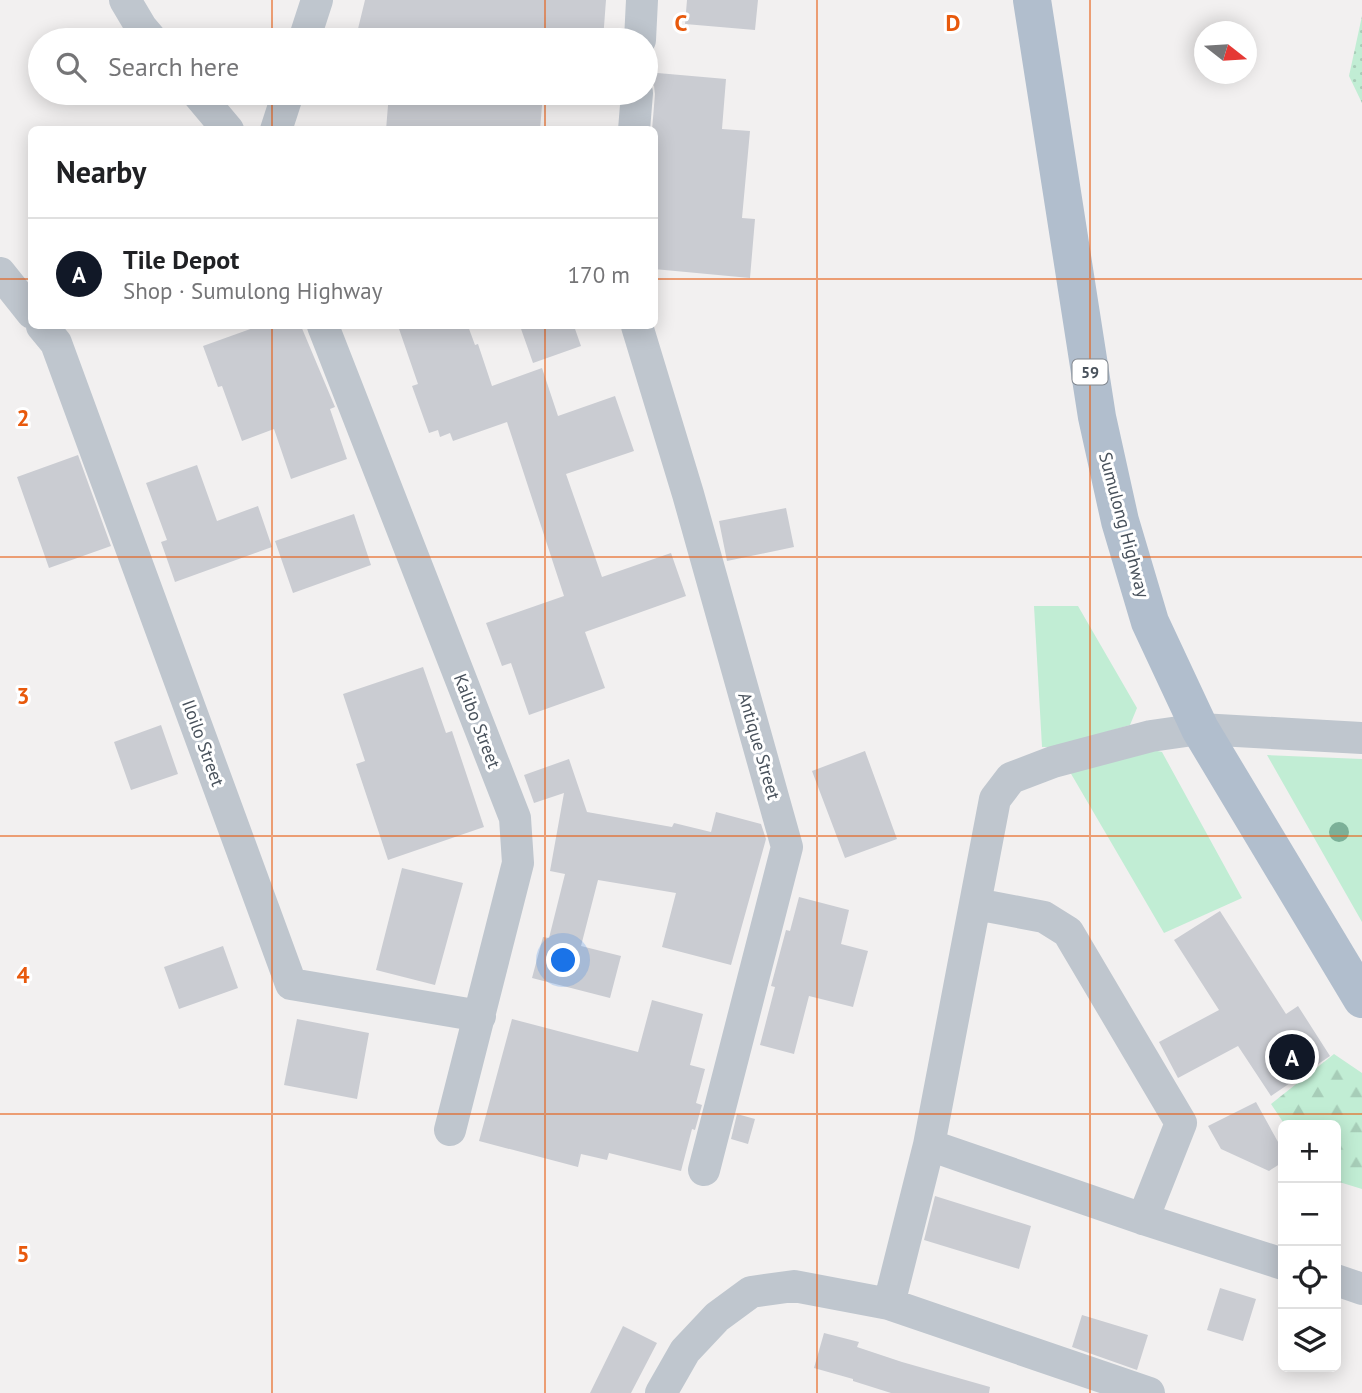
<!DOCTYPE html>
<meta charset="utf-8">
<style>
:root{--surface:#fff;--page:#f2f2f2;--text:#202124;--muted:#757577;--line:#e0e0e0;--accent:#111827}
body{margin:0;font-family:"PT Sans",sans-serif;background:var(--page);color:var(--text)}
.controls{position:absolute;right:21px;bottom:21px;display:grid;overflow:hidden;border-radius:10px;box-shadow:0 4px 18px #0003}
.controls button{width:63px;height:63px;display:grid;place-items:center;padding:0;border:0;border-bottom:2px solid var(--line);background:var(--surface);color:var(--text);font:35px sans-serif}
.compass{position:absolute;left:1194px;top:21px;width:63px;height:63px;border-radius:50%;background:var(--surface);box-shadow:0 4px 18px #0003;rotate:107deg}
.you{position:absolute;left:564px;top:961px;width:24px;height:24px;margin:-18px;border:5px solid #fff;border-radius:50%;background:#1a73e8;box-shadow:0 0 0 10px #1a73e833}
.badge{display:grid;place-items:center;width:46px;height:46px;border-radius:50%;background:var(--accent);color:#fff;font-size:23px;font-weight:700}
.pin{position:absolute;translate:-50% -50%;border:4px solid #fff;box-shadow:0 2px 7px #0006}
.list{margin:0;padding:0;list-style:none}
h2{display:flex;justify-content:space-between;align-items:center;height:91px;margin:0;padding:0 28px;font-size:30px}
h2 small{font-size:23px;font-weight:400;color:var(--muted)}
.list li{display:grid;grid-template-columns:46px 1fr auto;gap:21px;align-items:center;box-sizing:border-box;height:112px;padding:0 28px;border-top:2px solid var(--line)}
.list b{display:block;font-size:26px;white-space:nowrap}
.list p{margin:0;font-size:23px;white-space:nowrap;color:var(--muted)}
.list em{font-size:23px;font-style:normal;color:var(--muted)}
.icon{flex:none;width:38px;height:38px;fill:none;stroke:currentColor;stroke-width:2;stroke-linecap:round;stroke-linejoin:round}
.map{position:relative;flex:none;width:1362px;height:1393px;overflow:hidden}
.search{position:absolute;background:var(--surface);box-shadow:0 4px 18px #0003;left:28px;top:28px;width:630px;height:77px;display:flex;align-items:center;gap:18px;box-sizing:border-box;padding:0 24px;border-radius:38px;color:var(--muted);font-size:26px}
.panel{position:absolute;background:var(--surface);box-shadow:0 4px 18px #0003;left:28px;top:126px;width:630px;height:203px;border-radius:10px}
.map>svg:first-child{display:block}
.grass{fill:#c1edd4}
.forest{fill:url(#forest-firs)}
.park{fill:url(#park-dots)}
.building{fill:#caccd2}
.lines{fill:none;stroke-linecap:round;stroke-linejoin:round}
.minor{stroke:#bfc6ce;stroke-width:32}
.primary{stroke:#b1becd;stroke-width:38}
.tree{fill:#7cb098}
.grid{fill:none;stroke:#e8590c;stroke-width:2;stroke-opacity:0.55}
.labels{text-anchor:middle;stroke-width:6;stroke-linejoin:round;paint-order:stroke}
.shield{fill:#fff;stroke:#80868d;stroke-width:2}
.shield-label{font-size:16px;font-weight:bold;fill:#49525c}
.street-label{font-size:18px;fill:#49525c;stroke:#fff}
.grid-label{font-size:23px;text-anchor:middle;font-weight:bold;fill:#e8590c;stroke:#fff;stroke-width:6;stroke-linejoin:round;paint-order:stroke}
</style>
<div class="map">
<svg width="1362" height="1393" viewBox="0 0 1362 1393">
<defs>
<pattern id="forest-firs" width="22" height="20" patternUnits="userSpaceOnUse" patternTransform="scale(1.75)"><rect width="22" height="20" fill="#c1edd4"/><path d="M5 1l3.5 6h-7zM16 11l3.5 6h-7z" fill="#a7cdb8"/></pattern>
<pattern id="park-dots" width="8" height="8" patternUnits="userSpaceOnUse" patternTransform="scale(1.75)"><rect width="8" height="8" fill="#c1edd4"/><path d="M2 2h.1M6 6h.1" fill="none" stroke="#a7cdb8" stroke-width="1.8" stroke-linecap="round"/></pattern>
</defs>
<rect width="100%" height="100%" fill="#f2f0f0"/>
<path class="grass" d="M 1034,606 L 1078,606 L 1137,708 L 1130,725 L 1055,747 L 1042,747 Z
M 1144,748 L 1162,752 L 1242,898 L 1164,933 L 1070,772 Z
M 1267,755 L 1362,759 L 1362,922 Z"/>
<path class="forest" d="M 1334,1054 L 1362,1073 L 1362,1189 L 1336,1181 L 1336,1125 L 1285,1125 L 1271,1104 Z"/>
<path class="park" d="M 1362,16 L 1362,103 L 1349,76 Z"/>
<path class="building" d="M 365,0 L 606,0 L 603,40 L 370,40 L 356,37 Z
M 687,0 L 758,0 L 755,30 L 685,24 Z
M 646,72 L 726,79 L 722,129 L 750,131 L 742,218 L 755,219 L 750,278 L 654,269 L 654,219 L 658,180 L 654,180 L 654,130 L 652,130 L 655,94 L 654,86 L 646,77 Z
M 389,93 L 543,93 L 540,130 L 386,130 Z
M 259,326 L 301,326 L 335,407 L 330,409 L 347,459 L 291,479 L 274,429 L 242,441 L 222,386 L 218,387 L 203,346 Z
M 398,326 L 468,326 L 475,345 L 478,344 L 492,386 L 542,368 L 558,416 L 615,396 L 634,451 L 566,474 L 602,577 L 671,553 L 686,596 L 585,632 L 605,688 L 529,715 L 511,663 L 502,666 L 486,623 L 564,596 L 507,422 L 453,441 L 450,433 L 440,437 L 438,430 L 429,433 L 412,386 L 418,384 Z
M 520,326 L 574,326 L 581,346 L 533,363 Z
M 78,455 L 111,546 L 49,568 L 17,477 Z
M 197,465 L 217,521 L 258,506 L 272,547 L 175,582 L 161,542 L 167,540 L 146,483 Z
M 786,508 L 794,547 L 727,561 L 719,521 Z
M 354,514 L 371,565 L 293,593 L 275,541 Z
M 423,667 L 446,733 L 452,731 L 484,827 L 388,860 L 356,764 L 365,761 L 343,694 Z
M 161,725 L 178,774 L 131,790 L 114,742 Z
M 865,751 L 897,839 L 845,858 L 812,771 Z
M 569,759 L 587,812 L 672,827 L 674,823 L 711,832 L 716,812 L 761,824 L 766,839 L 731,965 L 662,947 L 676,893 L 598,880 L 581,946 L 621,956 L 610,998 L 532,978 L 543,937 L 549,938 L 565,874 L 550,871 L 564,793 L 534,803 L 524,775 Z
M 402,868 L 463,883 L 435,985 L 376,970 Z
M 799,897 L 849,910 L 841,944 L 868,951 L 853,1007 L 809,996 L 794,1054 L 760,1045 L 775,987 L 771,986 L 786,930 L 790,931 Z
M 1220,911 L 1286,1014 L 1298,1006 L 1330,1056 L 1271,1096 L 1238,1046 L 1178,1078 L 1159,1042 L 1219,1010 L 1174,940 Z
M 223,946 L 238,988 L 179,1009 L 164,967 Z
M 652,1000 L 703,1014 L 690,1065 L 705,1069 L 696,1103 L 702,1105 L 695,1130 L 692,1129 L 681,1171 L 609,1153 L 607,1160 L 581,1154 L 578,1167 L 479,1141 L 512,1019 L 638,1052 Z
M 297,1019 L 369,1033 L 357,1099 L 284,1085 Z
M 1256,1102 L 1283,1151 L 1283,1162 L 1269,1171 L 1221,1149 L 1208,1126 Z
M 737,1114 L 755,1119 L 748,1144 L 731,1139 Z
M 935,1196 L 1031,1226 L 1019,1269 L 924,1240 Z
M 1220,1288 L 1256,1299 L 1243,1341 L 1207,1330 Z
M 1082,1315 L 1148,1335 L 1137,1370 L 1072,1347 Z
M 623,1326 L 657,1343 L 631,1393 L 590,1393 Z
M 824,1333 L 859,1342 L 857,1347 L 902,1362 L 990,1387 L 989,1393 L 891,1393 L 853,1381 L 853,1379 L 814,1368 Z"/>
<g class="lines">
<path class="minor" d="M 125,0 L 141,27 L 152,40
M 304,40 L 317,0
M 640,40 L 642,0
M 197,93 L 228,130
M 276,130 L 288,93
M 634,130 L 637,93
M 0,273 L 32,313
M 42,326 L 56,343 L 291,984 L 480,1016
M 323,326 L 515,818 L 518,863 L 450,1130
M 637,326 L 688,494 L 787,847 L 704,1170
M 976,904 L 1044,917 L 1068,932 L 1181,1123 L 1143,1219
M 929,1145 L 1143,1219 L 1283,1264
M 1336,1280 L 1362,1289
M 889,1304 L 929,1145 L 995,799 L 1011,778 L 1053,762 L 1151,736 L 1200,729 L 1362,738
M 661,1393 L 685,1351 L 717,1317 L 751,1292 L 794,1286 L 889,1304 L 1149,1393"/>
<path class="primary" d="M 1032,0 L 1097,417 L 1120,521 L 1150,622 L 1200,729 L 1362,999"/>
</g>
<circle class="tree" cx="1339" cy="832" r="10"/>
<path class="grid" d="M 272,0 L 272,40M 545,0 L 545,40M 817,0 L 817,1393M 1090,0 L 1090,1393M 272,93 L 272,130M 545,93 L 545,130M 0,279 L 32,279M 654,279 L 1362,279M 272,326 L 272,1393M 545,326 L 545,1393M 0,557 L 1362,557M 0,836 L 1362,836M 0,1114 L 1362,1114"/>
<g class="labels">
<rect class="shield" x="1072.5" y="359.5" width="35" height="25" rx="5"/>
<g class="shield-label">
<text x="1090" y="378">59</text>
</g>
<g class="street-label">
<text transform="translate(1124 525) rotate(75)" y="6">Sumulong Highway</text>
<text transform="translate(477 721) rotate(69)" y="6">Kalibo Street</text>
<text transform="translate(203 743) rotate(70)" y="6">Iloilo Street</text>
<text transform="translate(759 746) rotate(74)" y="6">Antique Street</text>
</g>
</g>
<g class="grid-label">
<text x="681" y="31">C</text>
<text x="953" y="31">D</text>
<text x="23" y="426">2</text>
<text x="23" y="704">3</text>
<text x="23" y="983">4</text>
<text x="23" y="1262">5</text>
</g>
</svg>
<div class="controls">
<button>+</button>
<button>−</button>
<button><svg class="icon" aria-label="locate" viewBox="0 0 24 24"><circle cx="12" cy="12" r="6"/><path d="M12 2v4M12 18v4M2 12h4M18 12h4"/></svg></button>
<button><svg class="icon" aria-label="layers" viewBox="0 0 24 24"><path d="M12 4l9 5-9 5-9-5zM3 14l9 5 9-5"/></svg></button>
</div>
<svg class="compass" viewBox="-18 -18 36 36"><path d="M0-13l5 13h-10z" fill="#e53935"/><path d="M0 13l5-13h-10z" fill="#757577"/></svg>
<div class="you"></div>
<div class="pin badge" style="left:1292px;top:1057px">A</div>
<div class="search"><svg class="icon" aria-label="search" viewBox="0 0 24 24"><circle cx="10" cy="10" r="6"/><path d="M15 15l6 6"/></svg>Search here</div>
<section class="panel">
<h2>Nearby<small></small></h2>
<ul class="list">
<li><span class="badge">A</span><div><b>Tile Depot</b><p>Shop · Sumulong Highway</p></div><em>170 m</em></li>
</ul>
</section>
</div>
